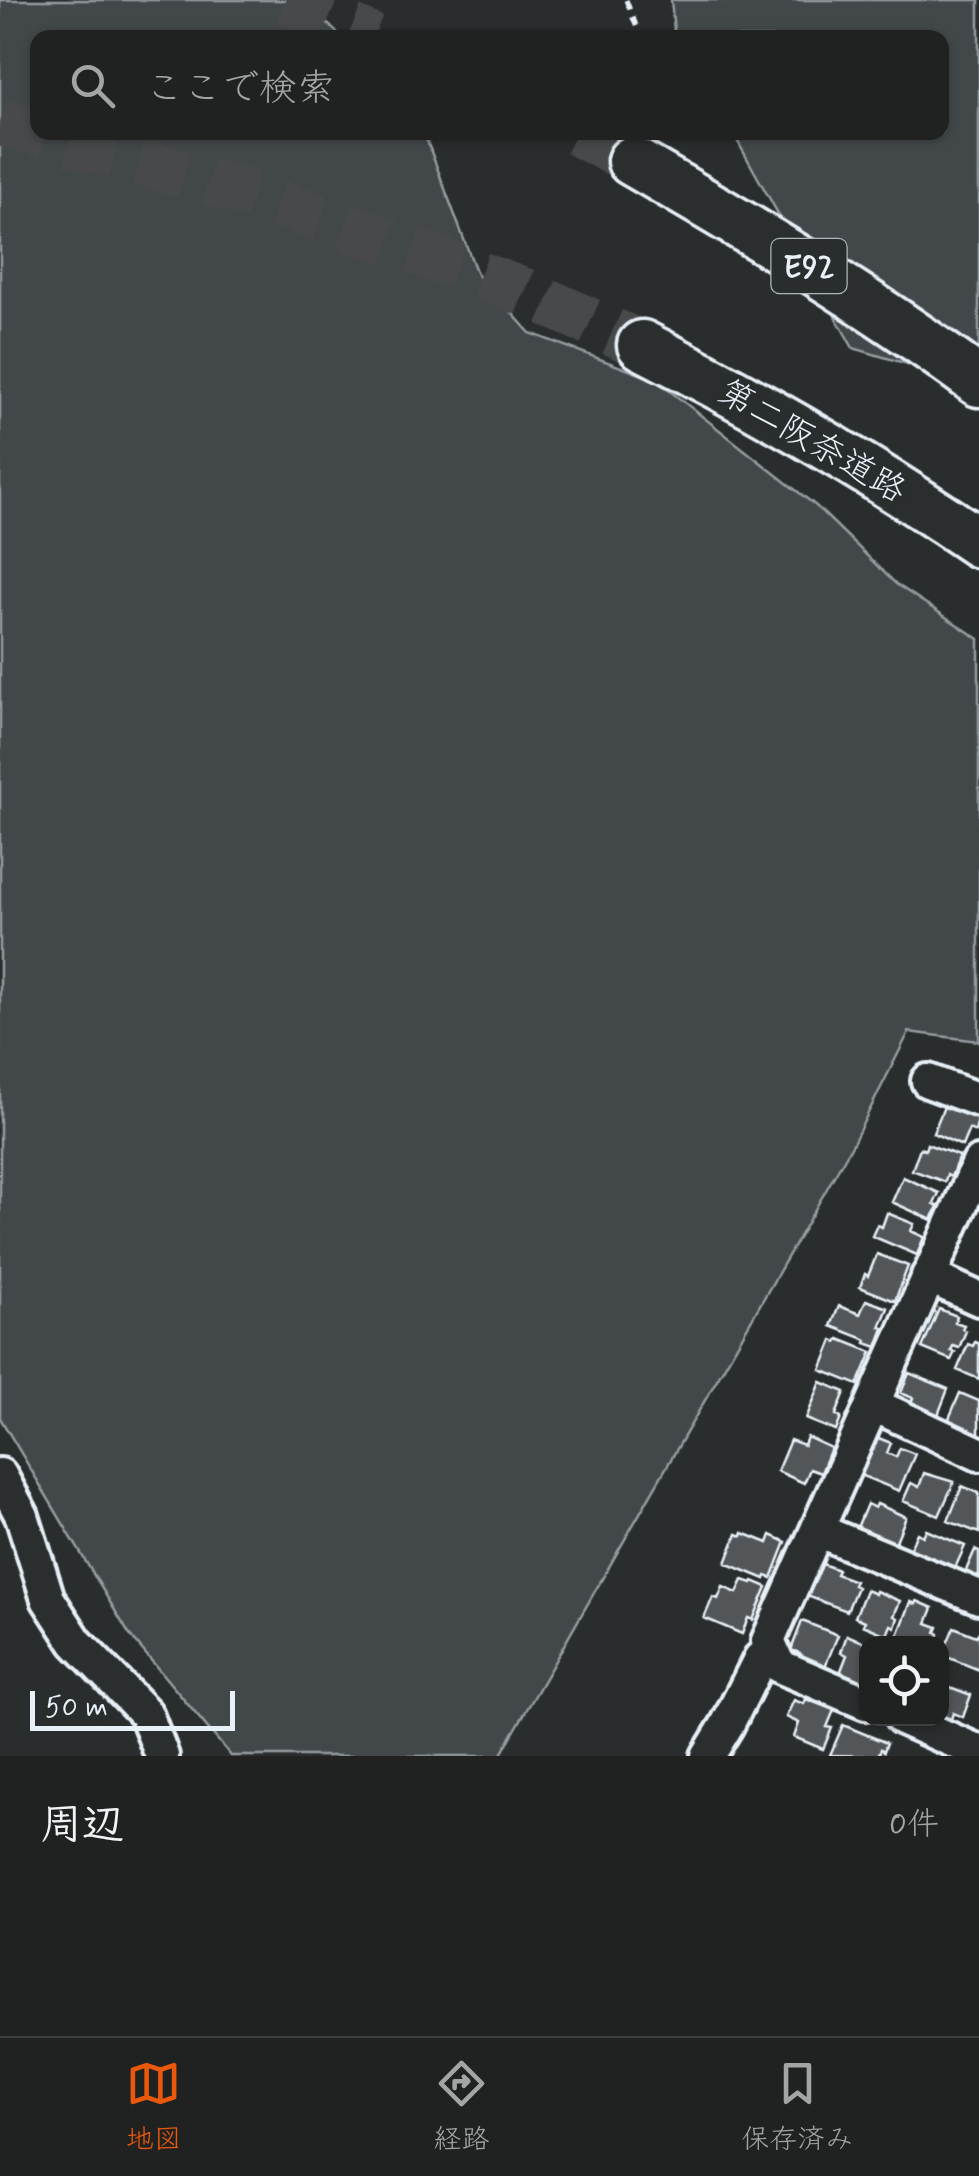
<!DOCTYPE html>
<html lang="ja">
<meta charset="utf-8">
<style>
:root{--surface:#202222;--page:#282a2a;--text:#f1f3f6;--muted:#a2a4a5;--line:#3d3f40;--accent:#ea580c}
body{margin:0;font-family:Mynerve,"Klee One",sans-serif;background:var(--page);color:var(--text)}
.controls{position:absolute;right:30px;bottom:30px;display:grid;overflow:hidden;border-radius:20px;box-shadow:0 2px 8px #0004}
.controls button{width:90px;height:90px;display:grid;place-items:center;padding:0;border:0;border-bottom:2px solid var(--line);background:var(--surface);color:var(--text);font:50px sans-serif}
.scale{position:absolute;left:30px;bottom:25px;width:205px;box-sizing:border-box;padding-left:10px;border:5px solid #e8f1f8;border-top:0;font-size:28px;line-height:35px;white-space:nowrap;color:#e8f1f8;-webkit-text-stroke:8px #2a2d2e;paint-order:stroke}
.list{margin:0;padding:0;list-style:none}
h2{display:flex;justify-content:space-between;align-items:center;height:130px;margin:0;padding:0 40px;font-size:42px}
h2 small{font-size:32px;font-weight:400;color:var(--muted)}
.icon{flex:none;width:55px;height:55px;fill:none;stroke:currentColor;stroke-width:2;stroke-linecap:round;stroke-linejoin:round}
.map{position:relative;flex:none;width:979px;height:1756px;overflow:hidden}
.search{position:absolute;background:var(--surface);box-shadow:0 2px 8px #0004;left:30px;right:30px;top:30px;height:110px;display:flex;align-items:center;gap:25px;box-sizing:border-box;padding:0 35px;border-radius:20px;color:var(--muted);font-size:38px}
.sheet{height:280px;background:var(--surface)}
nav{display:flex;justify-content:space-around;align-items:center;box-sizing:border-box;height:140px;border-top:2px solid var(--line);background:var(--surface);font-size:28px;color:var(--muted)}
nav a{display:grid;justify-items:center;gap:5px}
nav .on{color:var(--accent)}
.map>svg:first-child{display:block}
.green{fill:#424648;stroke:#959ca0;stroke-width:2.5}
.building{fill:#535759;stroke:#e8f1f8;stroke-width:2.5}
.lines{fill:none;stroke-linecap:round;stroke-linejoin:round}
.highway-tunnel{stroke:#464a4c;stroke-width:48;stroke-dasharray:48 24;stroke-linecap:butt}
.minor-casing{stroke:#e8f1f8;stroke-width:40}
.highway-casing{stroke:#e8f1f8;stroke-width:55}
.path{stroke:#e8f1f8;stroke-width:5;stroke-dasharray:10 8;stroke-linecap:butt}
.minor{stroke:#2a2d2e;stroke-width:32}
.highway{stroke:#2a2d2e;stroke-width:48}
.labels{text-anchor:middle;stroke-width:8;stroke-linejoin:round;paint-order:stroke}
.shield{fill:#2a2d2e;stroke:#afb6bb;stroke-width:2.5}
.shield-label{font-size:32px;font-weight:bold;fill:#e8f1f8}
.street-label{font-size:35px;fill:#e8f1f8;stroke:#2a2d2e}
</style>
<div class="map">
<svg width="979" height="1756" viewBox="0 0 979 1756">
<rect width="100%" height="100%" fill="#2a2d2e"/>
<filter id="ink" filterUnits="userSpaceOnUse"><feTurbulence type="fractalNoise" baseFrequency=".01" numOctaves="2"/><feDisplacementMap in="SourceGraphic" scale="20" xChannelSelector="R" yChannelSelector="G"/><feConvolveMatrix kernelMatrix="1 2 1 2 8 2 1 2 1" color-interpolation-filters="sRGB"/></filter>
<g filter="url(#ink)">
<path class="green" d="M 0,0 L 302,0 L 342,37 L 38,38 L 38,132 L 424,133 L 477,274 L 530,333 L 656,380 L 816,506 L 896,584 L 979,639 L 979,1041 L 909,1032 L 852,1145 L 500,1756 L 231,1756 L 129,1634 L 0,1418 Z
M 671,0 L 979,0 L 979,385 L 853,348 L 733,133 L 942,132 L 942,38 L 678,37 L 674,31 Z"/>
<path class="building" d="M 946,1102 L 979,1116 L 975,1132 L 969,1129 L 962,1146 L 933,1133 Z
M 927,1144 L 959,1156 L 951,1177 L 947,1175 L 945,1182 L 912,1170 L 920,1148 L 925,1150 Z
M 903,1177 L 939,1193 L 934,1204 L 938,1206 L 932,1220 L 892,1202 Z
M 887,1213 L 914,1224 L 911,1231 L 924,1237 L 917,1255 L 872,1236 L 877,1225 L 882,1227 Z
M 877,1254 L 908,1266 L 895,1301 L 860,1287 L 865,1274 L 868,1276 Z
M 866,1300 L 888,1308 L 880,1327 L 884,1328 L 877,1347 L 866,1343 L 867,1340 L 831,1326 L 839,1306 L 860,1314 Z
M 939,1309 L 957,1316 L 955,1322 L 964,1325 L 962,1329 L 966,1331 L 959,1348 L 953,1346 L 951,1351 L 955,1352 L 951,1360 L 922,1348 Z
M 839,1339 L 872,1352 L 858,1385 L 821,1370 L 833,1340 L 837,1342 Z
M 975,1342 L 979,1344 L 979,1379 L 957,1370 L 968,1344 L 973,1346 Z
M 909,1373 L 948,1389 L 936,1420 L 918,1412 L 920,1406 L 911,1403 L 913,1398 L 901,1393 Z
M 821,1382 L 845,1392 L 836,1415 L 841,1418 L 836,1431 L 806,1419 Z
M 960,1393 L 979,1401 L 979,1436 L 947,1423 Z
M 807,1437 L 831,1448 L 821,1473 L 810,1469 L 804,1483 L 777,1471 L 790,1440 L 804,1445 Z
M 876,1437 L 891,1443 L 887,1453 L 896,1457 L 900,1448 L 915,1454 L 899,1491 L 860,1475 Z
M 924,1473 L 954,1482 L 939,1516 L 903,1501 L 911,1483 L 919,1487 Z
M 962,1486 L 979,1493 L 979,1533 L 948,1521 Z
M 867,1504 L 875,1508 L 877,1504 L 906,1517 L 894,1546 L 856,1530 Z
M 926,1530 L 965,1546 L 955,1568 L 947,1565 L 945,1569 L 908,1553 L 917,1533 L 923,1536 Z
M 743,1533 L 768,1543 L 771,1535 L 786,1542 L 772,1578 L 766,1576 L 765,1579 L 726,1563 L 737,1534 L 742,1536 Z
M 975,1550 L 979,1552 L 979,1582 L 964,1575 Z
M 820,1563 L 838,1570 L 836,1574 L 855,1581 L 853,1585 L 857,1587 L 847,1611 L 807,1596 Z
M 743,1580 L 752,1583 L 753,1581 L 767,1587 L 753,1620 L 748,1618 L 742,1634 L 704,1618 L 713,1597 L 718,1599 L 723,1587 L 737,1593 Z
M 866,1590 L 875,1594 L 876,1591 L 900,1601 L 894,1616 L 898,1618 L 895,1627 L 891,1625 L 887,1635 L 863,1625 L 865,1621 L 855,1617 Z
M 917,1601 L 933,1608 L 927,1623 L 938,1627 L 936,1632 L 939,1634 L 936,1644 L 905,1644 L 896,1640 L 911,1602 L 916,1604 Z
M 802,1621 L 838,1635 L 824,1669 L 798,1659 L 800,1653 L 791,1650 Z
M 954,1627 L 976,1636 L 979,1632 L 979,1670 L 942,1655 Z
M 847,1635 L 868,1644 L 866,1683 L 840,1673 L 847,1655 L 841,1652 Z
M 942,1684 L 971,1695 L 963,1717 L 953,1713 L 950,1722 L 942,1718 Z
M 806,1699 L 834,1710 L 827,1727 L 832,1728 L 823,1749 L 794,1737 L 799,1723 L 786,1717 L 794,1700 L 804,1704 Z
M 843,1725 L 887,1743 L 884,1751 L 881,1749 L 878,1756 L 830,1755 Z"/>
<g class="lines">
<path class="highway-tunnel" d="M 285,0 L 373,38
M 0,122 L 255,195 L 402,246 L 524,292 L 642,345
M 577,132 L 632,161"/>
<g class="minor-casing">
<path id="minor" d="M 928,1081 L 979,1100
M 928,1276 L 979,1299
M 874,1405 L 979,1454
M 0,1475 L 22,1516 L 48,1599 L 76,1642 L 146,1714 L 162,1756
M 817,1530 L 979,1597
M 866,1703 L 779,1666 L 768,1641 L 979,1163
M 902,1718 L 979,1752
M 708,1756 L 727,1725 L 760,1659 L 773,1654"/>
</g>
<g class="highway-casing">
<path id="highway" d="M 632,161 C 751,230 869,300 979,382
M 642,345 C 758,404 871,469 979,543"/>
</g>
<path class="path" d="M 626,0 L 641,38"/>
<use href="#minor" class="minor"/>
<use href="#highway" class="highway"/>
</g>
</g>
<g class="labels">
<rect class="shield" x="771.5" y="239" width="75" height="54" rx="8"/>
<g class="shield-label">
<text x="809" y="277">E92</text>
</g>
<g class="street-label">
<text transform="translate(813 440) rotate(30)" y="12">第二阪奈道路</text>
</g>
</g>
</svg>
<div class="controls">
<button><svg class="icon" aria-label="locate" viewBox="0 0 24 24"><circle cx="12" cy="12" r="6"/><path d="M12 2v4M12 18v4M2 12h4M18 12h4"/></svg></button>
</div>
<div class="scale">50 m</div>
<div class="search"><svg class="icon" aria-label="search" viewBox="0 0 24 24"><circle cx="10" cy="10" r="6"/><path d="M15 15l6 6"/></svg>ここで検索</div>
</div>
<section class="sheet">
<h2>周辺<small>0件</small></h2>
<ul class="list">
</ul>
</section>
<nav>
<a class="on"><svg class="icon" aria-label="map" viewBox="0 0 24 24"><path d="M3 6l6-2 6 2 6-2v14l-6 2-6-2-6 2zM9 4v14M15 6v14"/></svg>地図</a>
<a><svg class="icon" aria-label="directions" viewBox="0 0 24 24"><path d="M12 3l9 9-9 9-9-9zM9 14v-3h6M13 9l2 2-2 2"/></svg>経路</a>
<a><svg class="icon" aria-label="saved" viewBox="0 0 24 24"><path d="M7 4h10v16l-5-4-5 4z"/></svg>保存済み</a>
</nav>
